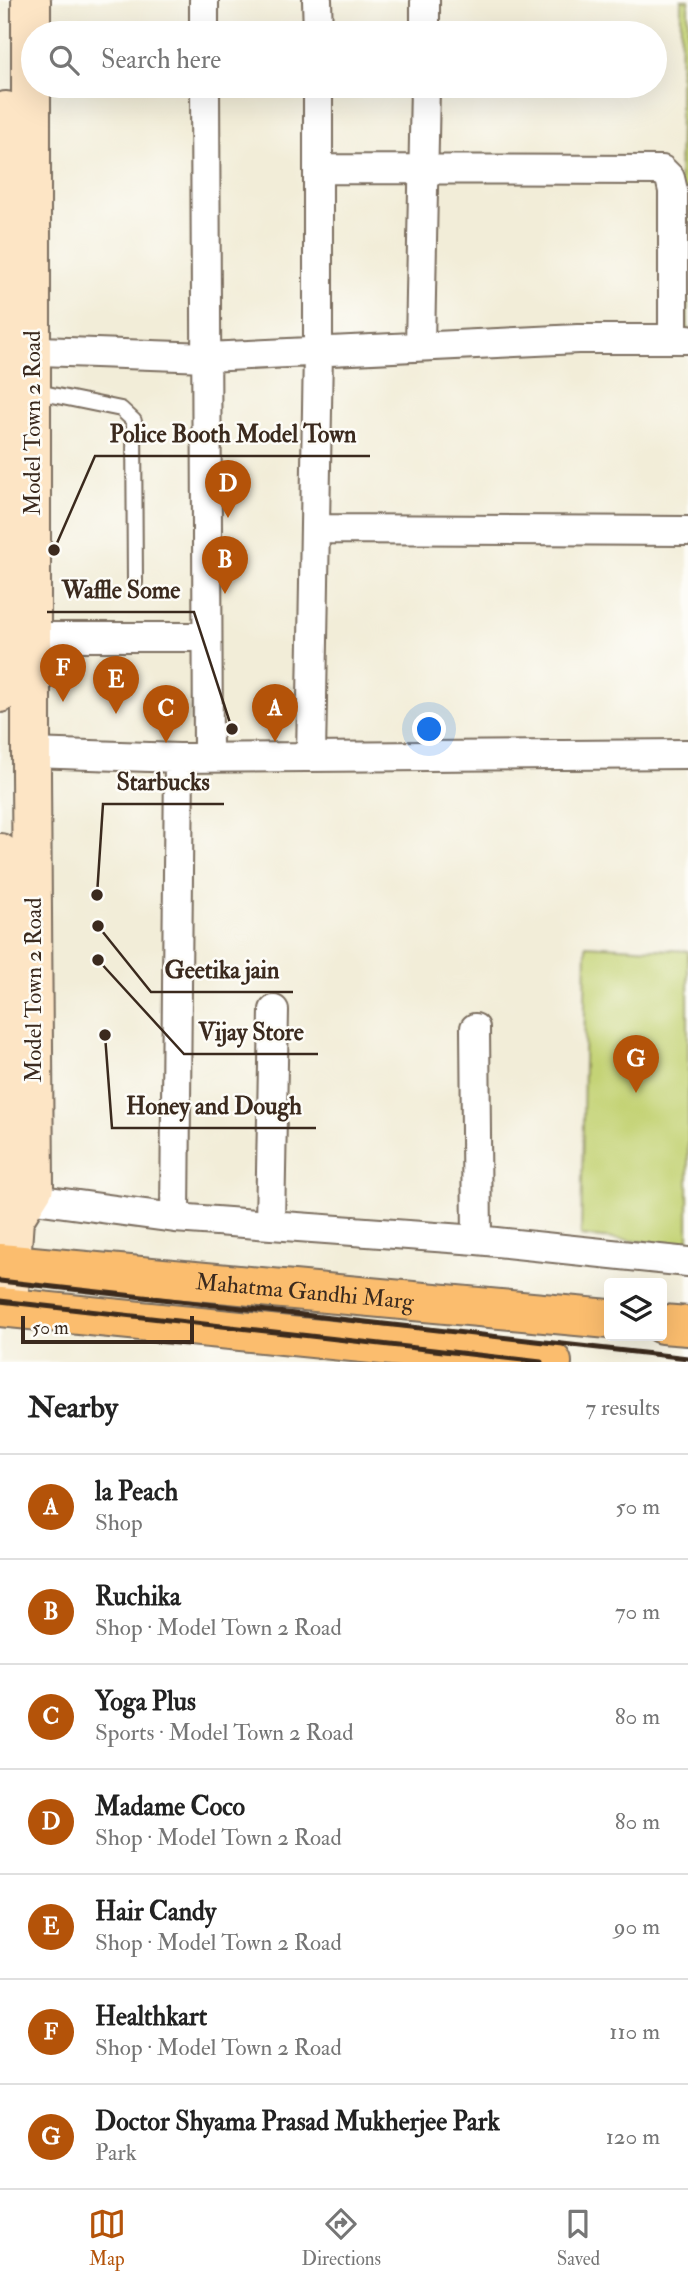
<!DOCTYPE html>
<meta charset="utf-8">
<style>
:root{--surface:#fff;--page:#f2f2f2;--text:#222;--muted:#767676;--line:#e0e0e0;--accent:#b45309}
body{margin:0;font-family:"IM FELL Double Pica",serif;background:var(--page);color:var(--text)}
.controls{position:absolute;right:21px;bottom:21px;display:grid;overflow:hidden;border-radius:7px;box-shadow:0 7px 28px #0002}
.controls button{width:63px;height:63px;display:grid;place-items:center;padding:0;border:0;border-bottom:2px solid var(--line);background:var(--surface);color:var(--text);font:35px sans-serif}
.scale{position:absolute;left:21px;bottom:18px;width:173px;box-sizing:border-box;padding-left:7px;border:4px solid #3b2a1e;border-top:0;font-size:19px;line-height:24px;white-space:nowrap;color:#3b2a1e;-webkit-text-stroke:5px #fdfcf7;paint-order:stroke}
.you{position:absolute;left:430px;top:730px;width:24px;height:24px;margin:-18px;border:5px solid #fff;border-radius:50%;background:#1a73e8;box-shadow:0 0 0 10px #1a73e833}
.badge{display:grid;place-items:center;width:46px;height:46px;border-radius:50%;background:var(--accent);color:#fff;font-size:23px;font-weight:700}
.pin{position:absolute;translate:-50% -58px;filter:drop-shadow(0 2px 4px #0008)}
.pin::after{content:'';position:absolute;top:37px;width:24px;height:21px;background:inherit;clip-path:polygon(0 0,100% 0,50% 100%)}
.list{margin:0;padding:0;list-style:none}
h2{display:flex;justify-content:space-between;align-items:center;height:91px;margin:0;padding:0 28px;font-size:30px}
h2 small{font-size:23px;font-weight:400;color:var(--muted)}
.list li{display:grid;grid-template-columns:46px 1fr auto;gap:21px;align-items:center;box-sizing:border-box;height:105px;padding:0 28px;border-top:2px solid var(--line)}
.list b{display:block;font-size:26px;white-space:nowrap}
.list p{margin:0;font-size:23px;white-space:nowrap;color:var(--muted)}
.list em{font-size:23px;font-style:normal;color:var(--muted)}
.icon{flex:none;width:38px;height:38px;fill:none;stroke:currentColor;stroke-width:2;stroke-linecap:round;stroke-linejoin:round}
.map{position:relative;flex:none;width:688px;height:1362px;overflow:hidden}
.search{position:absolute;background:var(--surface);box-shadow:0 7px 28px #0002;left:21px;right:21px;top:21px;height:77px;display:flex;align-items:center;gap:18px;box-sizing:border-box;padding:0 24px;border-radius:38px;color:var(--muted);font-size:26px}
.sheet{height:826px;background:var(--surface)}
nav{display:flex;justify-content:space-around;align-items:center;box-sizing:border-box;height:98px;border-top:2px solid var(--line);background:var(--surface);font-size:19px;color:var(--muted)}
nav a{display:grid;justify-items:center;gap:4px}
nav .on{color:var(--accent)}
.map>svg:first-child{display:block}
.green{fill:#c4d376;stroke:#807e4a;stroke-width:2}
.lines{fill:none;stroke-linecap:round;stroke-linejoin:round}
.lane-casing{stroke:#7b6e5f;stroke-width:18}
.street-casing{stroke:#7b6e5f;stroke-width:32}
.secondary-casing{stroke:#7b6e5f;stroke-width:42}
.primary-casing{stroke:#7b6e5f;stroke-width:42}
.lane{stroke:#fff;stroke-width:14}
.street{stroke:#fff;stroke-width:28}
.secondary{stroke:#fde5c5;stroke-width:38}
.primary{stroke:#fbbd6e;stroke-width:38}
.rail{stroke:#3b2a1e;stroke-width:5}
.labels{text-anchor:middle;stroke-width:5;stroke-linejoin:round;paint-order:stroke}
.street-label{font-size:23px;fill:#3b2a1e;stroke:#fdfcf7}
.leader{fill:none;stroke:#3b2a1e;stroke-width:2.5}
.callout-dot{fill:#3b2a1e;stroke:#fdfcf7;stroke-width:2.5}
.callout-label{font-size:24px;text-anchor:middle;font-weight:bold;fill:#3b2a1e;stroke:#fdfcf7;stroke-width:5;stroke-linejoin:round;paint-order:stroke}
</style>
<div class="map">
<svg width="688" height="1362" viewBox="0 0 688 1362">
<rect width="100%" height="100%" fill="#fdfcf7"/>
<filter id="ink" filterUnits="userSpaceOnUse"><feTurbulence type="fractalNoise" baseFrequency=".0143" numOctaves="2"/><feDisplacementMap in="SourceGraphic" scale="14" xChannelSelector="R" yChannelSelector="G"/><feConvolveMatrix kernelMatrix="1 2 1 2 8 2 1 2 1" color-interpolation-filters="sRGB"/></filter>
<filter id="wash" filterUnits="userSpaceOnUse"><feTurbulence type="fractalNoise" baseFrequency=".00686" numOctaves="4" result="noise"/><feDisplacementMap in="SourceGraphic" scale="28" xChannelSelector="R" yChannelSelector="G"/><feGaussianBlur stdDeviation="1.57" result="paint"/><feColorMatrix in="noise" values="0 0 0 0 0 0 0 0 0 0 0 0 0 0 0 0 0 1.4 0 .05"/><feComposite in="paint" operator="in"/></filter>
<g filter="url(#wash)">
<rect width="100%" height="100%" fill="#f2edd8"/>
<path class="green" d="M 681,0 L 688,0 L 688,329 L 678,329 Z
M 586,945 L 688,951 L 688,1246 L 581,1236 Z"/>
</g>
<g filter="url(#ink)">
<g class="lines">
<g class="lane-casing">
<path id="lane" d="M 33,391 L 121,409 L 134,421 L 135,583"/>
</g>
<g class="street-casing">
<path id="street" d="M 204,0 L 204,33
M 317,0 L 318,33
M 425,33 L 425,0
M 205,86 L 208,756
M 318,169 L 662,170 L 670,178 L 673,191 L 673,339
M 420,346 L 425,86
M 12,350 L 207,357 L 578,339 L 688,339
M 315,529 L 688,531
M 31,637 L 205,637
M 31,753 L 179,758 L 688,754
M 311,757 L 318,351 L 318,86
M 475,1028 L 477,1240
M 27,1198 L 175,1218 L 477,1240 L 688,1262
M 175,1218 L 179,758
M 270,1224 L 274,1010"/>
</g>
<g class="secondary-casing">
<path id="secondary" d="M 0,693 L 0,351 L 6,111
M 0,853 L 2,1184 L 14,1219 L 8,1307
M 14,1219 L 34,1187 L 31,774 L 31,0"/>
</g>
<g class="primary-casing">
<g id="primary">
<path id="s1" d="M 0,1263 L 609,1319"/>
<path d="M 0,1307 L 552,1362"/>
<path d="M 662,1324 L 688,1326"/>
</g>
</g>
<use href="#lane" class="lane"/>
<use href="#street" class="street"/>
<use href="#secondary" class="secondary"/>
<use href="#primary" class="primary"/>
<path class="rail" d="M 0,1281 L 688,1358
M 0,1301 L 541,1362"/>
</g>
</g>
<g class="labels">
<g class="street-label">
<text transform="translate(32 423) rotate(-90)" y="8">Model Town 2 Road</text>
<text transform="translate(33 990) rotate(-90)" y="8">Model Town 2 Road</text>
<text dy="8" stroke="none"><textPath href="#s1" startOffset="306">Mahatma Gandhi Marg</textPath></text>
</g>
</g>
<path class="leader" d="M54 550L95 456H370M232 729L194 612H47M97 895L103 804H224M98 926L151 992H293M98 960L184 1054H318M105 1035L112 1128H316"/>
<g class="callout-dot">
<circle cx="54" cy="550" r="7"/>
<circle cx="232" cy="729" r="7"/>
<circle cx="97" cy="895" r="7"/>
<circle cx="98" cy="926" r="7"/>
<circle cx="98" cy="960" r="7"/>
<circle cx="105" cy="1035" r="7"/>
</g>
<g class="callout-label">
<text x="233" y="442">Police Booth Model Town</text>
<text x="121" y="598">Waffle Some</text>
<text x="163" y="790">Starbucks</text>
<text x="222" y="978">Geetika jain</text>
<text x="251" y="1040">Vijay Store</text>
<text x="214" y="1114">Honey and Dough</text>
</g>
</svg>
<div class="controls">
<button><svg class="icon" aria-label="layers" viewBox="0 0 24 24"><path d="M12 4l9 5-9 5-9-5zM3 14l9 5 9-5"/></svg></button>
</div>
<div class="scale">50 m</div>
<div class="you"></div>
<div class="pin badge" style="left:275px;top:742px">A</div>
<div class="pin badge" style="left:225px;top:594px">B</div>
<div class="pin badge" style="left:166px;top:743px">C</div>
<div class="pin badge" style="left:228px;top:518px">D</div>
<div class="pin badge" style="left:116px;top:714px">E</div>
<div class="pin badge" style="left:63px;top:702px">F</div>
<div class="pin badge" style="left:636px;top:1093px">G</div>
<div class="search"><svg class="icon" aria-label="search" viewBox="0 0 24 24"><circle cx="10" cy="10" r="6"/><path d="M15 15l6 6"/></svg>Search here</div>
</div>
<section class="sheet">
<h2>Nearby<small>7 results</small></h2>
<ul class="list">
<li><span class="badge">A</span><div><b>la Peach</b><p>Shop</p></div><em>50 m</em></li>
<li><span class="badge">B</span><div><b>Ruchika</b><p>Shop · Model Town 2 Road</p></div><em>70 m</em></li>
<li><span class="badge">C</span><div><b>Yoga Plus</b><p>Sports · Model Town 2 Road</p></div><em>80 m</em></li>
<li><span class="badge">D</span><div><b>Madame Coco</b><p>Shop · Model Town 2 Road</p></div><em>80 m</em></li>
<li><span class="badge">E</span><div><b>Hair Candy</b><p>Shop · Model Town 2 Road</p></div><em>90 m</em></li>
<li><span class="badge">F</span><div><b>Healthkart</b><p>Shop · Model Town 2 Road</p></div><em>110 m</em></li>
<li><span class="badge">G</span><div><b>Doctor Shyama Prasad Mukherjee Park</b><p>Park</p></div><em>120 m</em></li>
</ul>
</section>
<nav>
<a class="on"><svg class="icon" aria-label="map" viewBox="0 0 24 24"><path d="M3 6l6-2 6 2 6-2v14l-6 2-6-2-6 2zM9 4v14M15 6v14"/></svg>Map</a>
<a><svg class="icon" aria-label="directions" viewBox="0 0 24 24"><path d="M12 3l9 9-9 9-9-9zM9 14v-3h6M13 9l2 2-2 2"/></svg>Directions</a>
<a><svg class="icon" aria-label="saved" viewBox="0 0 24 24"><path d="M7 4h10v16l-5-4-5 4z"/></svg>Saved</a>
</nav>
